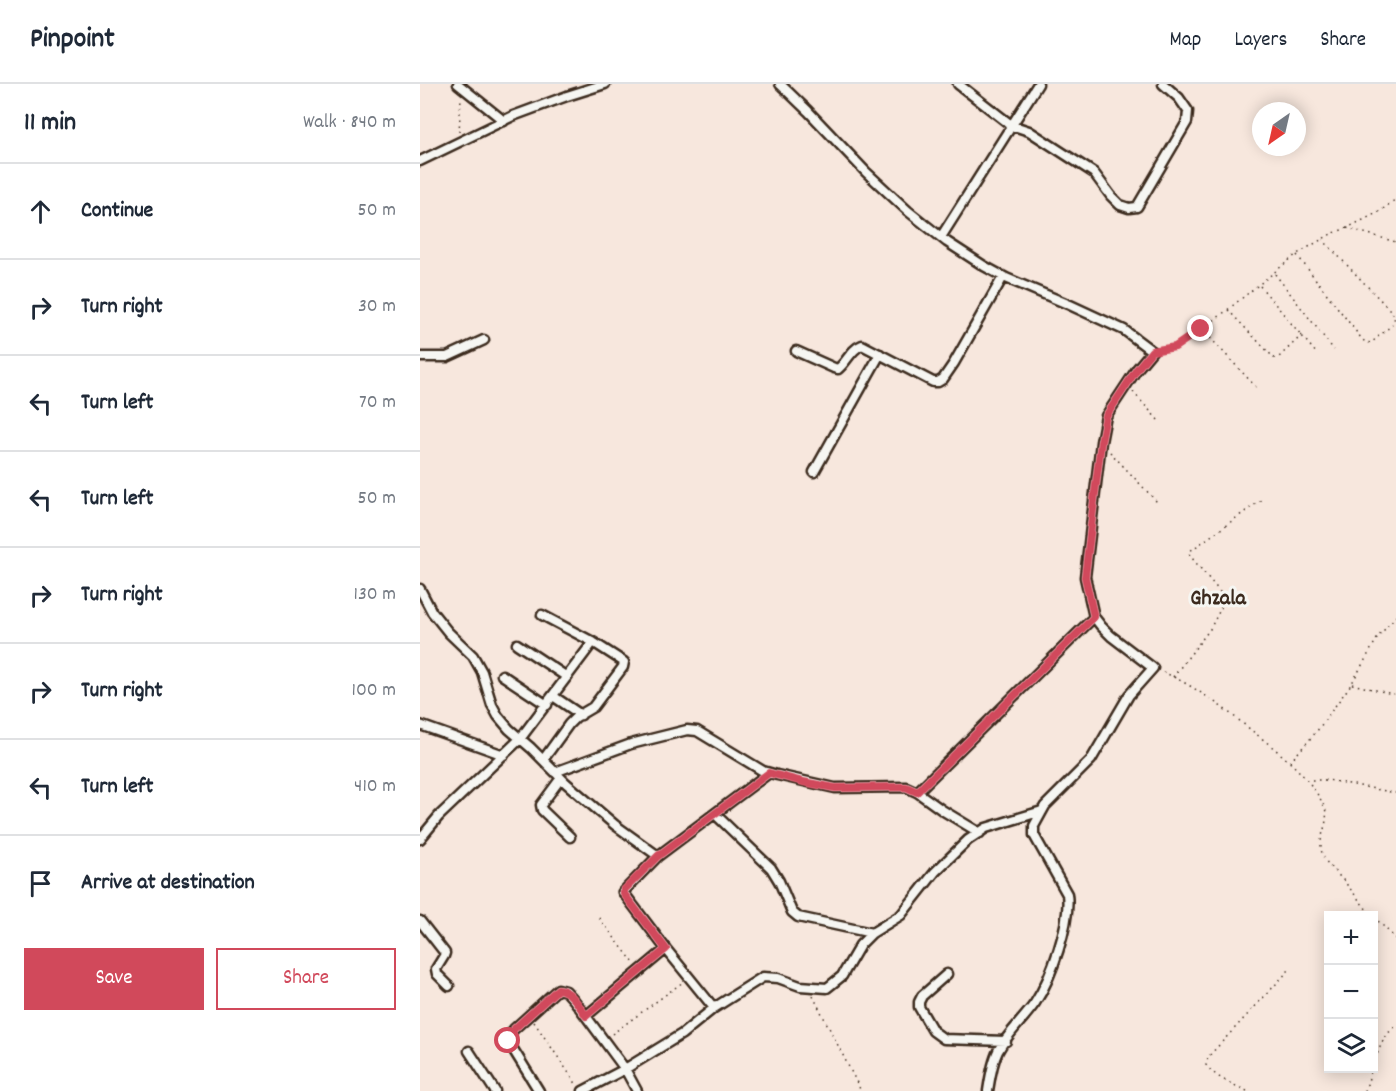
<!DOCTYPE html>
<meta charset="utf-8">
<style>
:root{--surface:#fff;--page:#f2f2f3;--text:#1f2937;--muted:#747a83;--line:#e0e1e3;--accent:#d1495b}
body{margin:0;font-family:Dekko,sans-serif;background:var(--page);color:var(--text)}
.controls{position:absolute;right:18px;bottom:18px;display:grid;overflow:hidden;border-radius:0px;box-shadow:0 3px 15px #0003}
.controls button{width:54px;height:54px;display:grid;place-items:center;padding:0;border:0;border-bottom:2px solid var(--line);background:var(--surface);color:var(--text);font:30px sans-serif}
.compass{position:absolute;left:832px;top:18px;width:54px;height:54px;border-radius:50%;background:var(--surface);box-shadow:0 3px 15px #0003;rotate:214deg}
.stop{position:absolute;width:18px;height:18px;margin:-14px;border:4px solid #d1495b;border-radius:50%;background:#fff}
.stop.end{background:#d1495b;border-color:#fff;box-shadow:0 2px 6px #0008}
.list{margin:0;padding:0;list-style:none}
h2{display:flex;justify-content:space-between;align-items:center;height:78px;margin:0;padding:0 24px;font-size:26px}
h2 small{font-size:20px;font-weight:400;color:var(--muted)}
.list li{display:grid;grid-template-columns:39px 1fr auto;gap:18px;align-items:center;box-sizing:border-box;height:96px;padding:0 24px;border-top:2px solid var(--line)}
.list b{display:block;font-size:22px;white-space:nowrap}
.list em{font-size:20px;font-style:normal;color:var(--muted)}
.actions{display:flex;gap:12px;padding:18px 24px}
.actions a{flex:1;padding:14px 0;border:2px solid var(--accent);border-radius:0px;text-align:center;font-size:21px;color:var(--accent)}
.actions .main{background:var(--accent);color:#fff}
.icon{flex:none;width:33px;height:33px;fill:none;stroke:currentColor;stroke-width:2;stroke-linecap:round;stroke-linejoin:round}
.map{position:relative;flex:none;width:976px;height:1007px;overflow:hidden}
header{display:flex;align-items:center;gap:36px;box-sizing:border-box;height:84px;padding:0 30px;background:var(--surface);border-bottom:2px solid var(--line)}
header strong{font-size:28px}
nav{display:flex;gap:33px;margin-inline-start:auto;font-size:21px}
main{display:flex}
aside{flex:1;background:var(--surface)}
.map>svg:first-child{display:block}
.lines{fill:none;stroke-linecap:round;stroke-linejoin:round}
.minor-casing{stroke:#3b2a1e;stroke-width:13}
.path{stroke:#3b2a1e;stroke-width:1.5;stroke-dasharray:1.5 4.5;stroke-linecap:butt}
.minor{stroke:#f6f6f2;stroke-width:8}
.route{stroke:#d1495b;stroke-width:8}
.labels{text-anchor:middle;stroke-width:6;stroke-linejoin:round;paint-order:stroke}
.quarter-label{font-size:22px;font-weight:bold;fill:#3b2a1e;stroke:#f6f6f2}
</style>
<header>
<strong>Pinpoint</strong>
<nav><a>Map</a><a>Layers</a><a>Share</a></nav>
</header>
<main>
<aside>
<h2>11 min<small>Walk · 840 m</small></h2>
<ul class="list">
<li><svg class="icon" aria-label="ahead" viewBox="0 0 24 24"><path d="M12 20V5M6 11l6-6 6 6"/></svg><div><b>Continue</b></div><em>50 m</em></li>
<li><svg class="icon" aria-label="right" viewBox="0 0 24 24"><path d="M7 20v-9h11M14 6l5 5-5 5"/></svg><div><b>Turn right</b></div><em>30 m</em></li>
<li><svg class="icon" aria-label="left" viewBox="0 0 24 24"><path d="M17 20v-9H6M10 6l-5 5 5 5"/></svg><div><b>Turn left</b></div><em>70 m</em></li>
<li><svg class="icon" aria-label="left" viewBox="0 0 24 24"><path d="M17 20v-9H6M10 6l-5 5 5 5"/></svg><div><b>Turn left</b></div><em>50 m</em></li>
<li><svg class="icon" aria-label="right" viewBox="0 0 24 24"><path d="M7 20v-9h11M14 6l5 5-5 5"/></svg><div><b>Turn right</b></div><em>130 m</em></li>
<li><svg class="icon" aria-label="right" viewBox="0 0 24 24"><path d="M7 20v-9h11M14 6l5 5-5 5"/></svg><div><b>Turn right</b></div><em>100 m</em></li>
<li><svg class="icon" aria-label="left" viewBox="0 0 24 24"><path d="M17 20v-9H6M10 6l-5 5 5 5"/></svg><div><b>Turn left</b></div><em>410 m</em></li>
<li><svg class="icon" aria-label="arrive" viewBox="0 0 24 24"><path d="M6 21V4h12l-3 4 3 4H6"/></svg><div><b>Arrive at destination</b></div></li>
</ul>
<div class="actions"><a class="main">Save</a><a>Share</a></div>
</aside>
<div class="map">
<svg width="976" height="1007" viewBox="0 0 976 1007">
<rect width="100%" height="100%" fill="#f7e7dd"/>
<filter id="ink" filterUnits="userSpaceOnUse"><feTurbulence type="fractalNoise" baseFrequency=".0167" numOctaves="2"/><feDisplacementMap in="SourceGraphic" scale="12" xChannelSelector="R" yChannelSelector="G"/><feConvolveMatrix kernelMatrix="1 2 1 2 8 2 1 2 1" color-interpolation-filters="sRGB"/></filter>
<g filter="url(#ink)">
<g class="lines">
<g class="minor-casing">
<path id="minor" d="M 38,0 L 84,37
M 360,0 L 388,27 L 446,88 L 488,127 L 527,158 L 564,182 L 586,194 L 650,221 L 704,246 L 732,267 L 717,285 L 686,332 L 681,358 L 665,493 L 674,533 L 681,542 L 691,552 L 733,584 L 709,611 L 671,676 L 625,722 L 614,742 L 614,751 L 647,810 C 651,838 631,895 615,919 C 604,935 588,949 578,967 C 572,979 570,994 568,1007
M 538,0 L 591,41 L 609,47 L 674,89 L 691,112 L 700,121 L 709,124 L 717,123 L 767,38 L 768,27 L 759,14 L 743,0
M 0,77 L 93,32 L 147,12 L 185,0
M 521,153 L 618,0
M 376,267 L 414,284 L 418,285 C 427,278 431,265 442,261 L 513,298 L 518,298 L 523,295 L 534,279 L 583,193
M 0,273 L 27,273 L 64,256
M 394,388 L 460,270
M 0,505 L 12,528 L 28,548 L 53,572 L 62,588 L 72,621 L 78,632 L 89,645 L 111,664 L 146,699 L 195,741 L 238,772 L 203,808 L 246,865 L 294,924
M 122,531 L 173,558 L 204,578 L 203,583 L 173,623 L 156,633 L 149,640 L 123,676
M 97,560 L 147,593
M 82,591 L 127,621
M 133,612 L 161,631
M 0,641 L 84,671
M 135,688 L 211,660 L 267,646 L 277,647 L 343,687 L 357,691 L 415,704 L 486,703 L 497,708 L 522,726 L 560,749
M 141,694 L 121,721 L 122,726 L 150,753
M 497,708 L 674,533
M 295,730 L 351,784 L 359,797 L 372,828 L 378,833 L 452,849
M 0,755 L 19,732 L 100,655 L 173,558
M 238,772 L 349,689
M 0,837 L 25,869 L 24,872 L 16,885 L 17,890 L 29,902
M 527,890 L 502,912 L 499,918 L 499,923 L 513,947 L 524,955 L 586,957
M 166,932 L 246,865
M 49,967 L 75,1007
M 119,1007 L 88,957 L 90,950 L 94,945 L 138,905 L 146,907 L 154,916 L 205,985 L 217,1007
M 163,1007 L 205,985 L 262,950 L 294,924 L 343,893 L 358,894 L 380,902 L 407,904 L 422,892 L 440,861 L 452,849 L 481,831 L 515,788 L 548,756 L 566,744 L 622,727"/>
</g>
<path class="path" d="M 39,48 L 41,14
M 927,144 L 976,158
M 877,171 L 941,254 L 945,258 L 951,259 L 972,241 L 975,233 L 971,227 L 903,156
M 855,190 L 914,266
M 840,202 L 897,270
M 808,226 L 854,274 L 859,273 L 882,251
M 782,245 L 836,303
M 742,265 L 755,263 L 796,235 L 877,170 L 911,150 L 927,144 L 959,128 L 976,115
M 713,308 L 739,337
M 690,368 L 737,418
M 743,588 C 775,602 804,624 831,646 C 858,667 889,691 904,722 C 911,737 900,748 901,762 C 901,777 914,786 923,796 C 933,808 942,820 952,832
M 753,593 L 790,545 L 804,518 L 804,513 L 772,474 L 769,470 L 770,467 L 844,414
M 932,600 L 976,611
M 870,678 L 897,647 L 918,618 L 932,599 L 958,553 L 976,532
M 886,696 L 908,696 L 976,709
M 954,833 L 976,855
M 179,834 L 214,879
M 393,912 L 441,1007
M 114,938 L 157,1001
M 192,950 L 263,898
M 954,981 C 958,965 964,952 976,941
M 827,1007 C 812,1000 796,994 786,981 L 788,973 L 870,885
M 945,1007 L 952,984"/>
<use href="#minor" class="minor"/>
</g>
</g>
<g class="lines" filter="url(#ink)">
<path class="route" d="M 88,957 L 90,950 L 94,945 L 138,905 C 152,907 159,922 166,932 L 246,865 L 204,810 L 204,806 L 238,772 L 349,689 L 383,698 L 415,704 L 486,703 L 497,708 L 674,533 L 665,493 L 681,358 L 686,332 L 717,285 L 732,267 L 755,263 L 781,245"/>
</g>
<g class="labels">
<g class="quarter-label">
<text x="798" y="520">Ghzala</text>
</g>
</g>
</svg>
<div class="controls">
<button>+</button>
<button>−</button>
<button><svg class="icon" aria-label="layers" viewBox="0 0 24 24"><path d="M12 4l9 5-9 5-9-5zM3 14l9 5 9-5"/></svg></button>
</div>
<svg class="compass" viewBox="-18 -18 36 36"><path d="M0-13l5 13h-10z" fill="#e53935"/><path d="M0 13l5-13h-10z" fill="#747a83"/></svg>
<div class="stop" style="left:88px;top:957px"></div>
<div class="stop end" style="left:781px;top:245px"></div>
</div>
</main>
